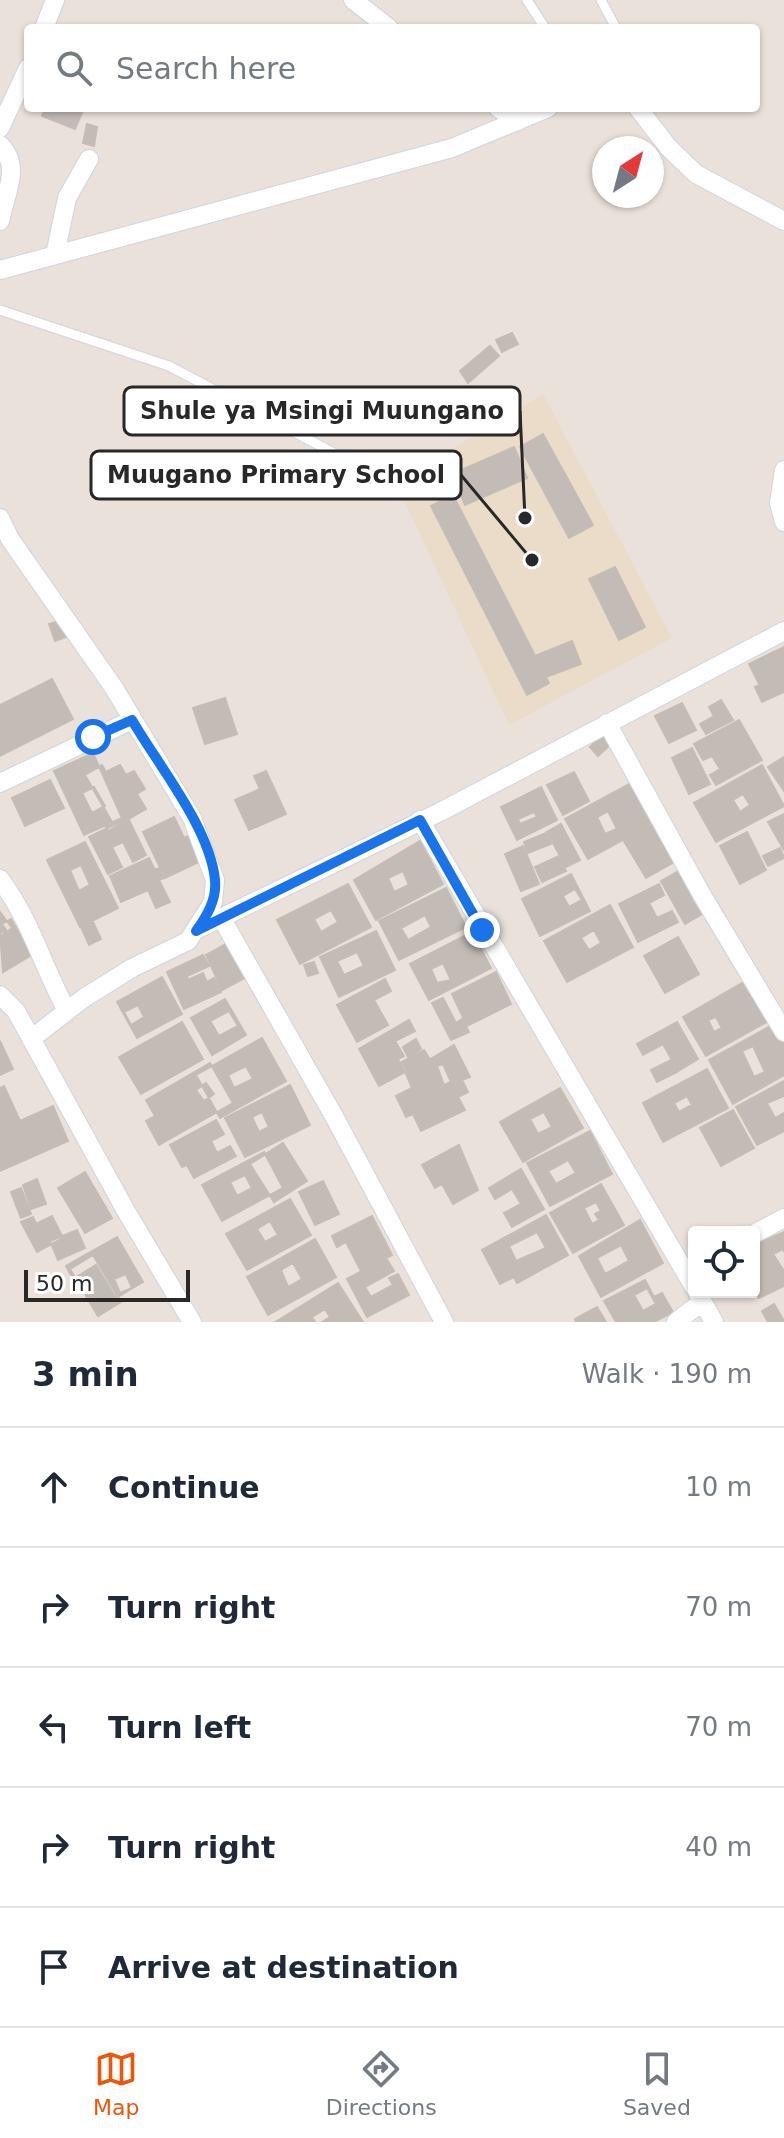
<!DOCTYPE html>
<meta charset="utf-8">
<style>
:root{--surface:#fff;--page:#f2f2f3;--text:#1f2937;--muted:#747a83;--line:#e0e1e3;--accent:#ea580c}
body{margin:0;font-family:"DejaVu Sans",sans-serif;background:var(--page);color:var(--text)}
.controls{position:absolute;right:24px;bottom:24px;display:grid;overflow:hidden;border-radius:8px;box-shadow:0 2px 6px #0004}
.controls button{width:72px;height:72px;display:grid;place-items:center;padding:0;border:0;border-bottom:2px solid var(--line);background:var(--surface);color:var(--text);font:40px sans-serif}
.compass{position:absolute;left:592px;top:136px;width:72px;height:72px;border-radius:50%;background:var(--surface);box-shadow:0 2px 6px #0004;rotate:36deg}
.scale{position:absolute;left:24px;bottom:20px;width:166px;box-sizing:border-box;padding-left:8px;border:4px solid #282828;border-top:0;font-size:22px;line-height:28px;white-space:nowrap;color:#282828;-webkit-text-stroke:6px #fff;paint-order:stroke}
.stop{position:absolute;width:24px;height:24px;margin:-18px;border:6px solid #1a73e8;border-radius:50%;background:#fff}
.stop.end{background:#1a73e8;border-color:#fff;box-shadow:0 2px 8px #0008}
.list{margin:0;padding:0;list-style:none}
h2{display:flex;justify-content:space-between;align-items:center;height:104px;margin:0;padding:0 32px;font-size:34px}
h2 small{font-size:26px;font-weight:400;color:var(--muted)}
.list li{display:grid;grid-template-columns:52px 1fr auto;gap:24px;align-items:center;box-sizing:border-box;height:120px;padding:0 32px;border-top:2px solid var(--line)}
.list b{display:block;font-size:30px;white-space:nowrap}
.list em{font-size:26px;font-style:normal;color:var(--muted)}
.icon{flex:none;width:44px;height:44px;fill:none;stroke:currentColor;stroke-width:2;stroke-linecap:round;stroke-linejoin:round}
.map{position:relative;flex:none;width:784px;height:1322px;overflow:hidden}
.search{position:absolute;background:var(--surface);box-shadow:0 2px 6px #0004;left:24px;right:24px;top:24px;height:88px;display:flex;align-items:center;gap:20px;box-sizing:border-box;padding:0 28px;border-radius:8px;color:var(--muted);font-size:30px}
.sheet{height:704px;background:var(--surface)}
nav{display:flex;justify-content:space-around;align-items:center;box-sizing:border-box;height:112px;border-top:2px solid var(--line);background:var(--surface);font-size:22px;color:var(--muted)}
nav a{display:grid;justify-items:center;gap:4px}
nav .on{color:var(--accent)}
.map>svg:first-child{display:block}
.education{fill:#ebdcc9}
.building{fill:#c2bbb6;stroke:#c5bdb4;stroke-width:2;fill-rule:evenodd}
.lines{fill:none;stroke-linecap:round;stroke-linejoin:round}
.service-casing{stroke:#cfd4e0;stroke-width:11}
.minor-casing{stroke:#cfd4e0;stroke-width:20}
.service{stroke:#fff;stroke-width:9}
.minor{stroke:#fff;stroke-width:18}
.route{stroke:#1a73e8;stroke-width:10}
.leader{fill:none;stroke:#282828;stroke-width:3}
.callout-dot{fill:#282828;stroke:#fff;stroke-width:3}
.callout{fill:#fff;stroke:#282828;stroke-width:3}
.callout-label{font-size:24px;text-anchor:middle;font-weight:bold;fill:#282828}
</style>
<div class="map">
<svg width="784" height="1322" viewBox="0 0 784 1322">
<rect width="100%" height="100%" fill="#eae1da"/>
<path class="education" d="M 543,394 L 672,638 L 509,725 L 396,483 Z"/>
<path class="building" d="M 45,108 L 84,108 L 75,129 L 42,116 Z
M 87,124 L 97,127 L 94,146 L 83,143 Z
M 512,333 L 518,344 L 502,352 L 496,340 Z
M 490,346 L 499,356 L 468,383 L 460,371 Z
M 543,434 L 593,525 L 569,538 L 520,447 Z
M 514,447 L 527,478 L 465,505 L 452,474 Z
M 453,495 L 549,683 L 527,695 L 431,506 Z
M 615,567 L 645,627 L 619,640 L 589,579 Z
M 60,621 L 66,637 L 55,641 L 49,624 Z
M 572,641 L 581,664 L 546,677 L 537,655 Z
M 784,647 L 784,671 L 759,684 L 749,664 Z
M 784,673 L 784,692 L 762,702 L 755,687 Z
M 52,679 L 73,719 L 0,756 L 0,705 Z
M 225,698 L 237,734 L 205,744 L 193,708 Z
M 721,700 L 733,720 L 706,734 L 700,724 L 714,716 L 709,707 Z
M 682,703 L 696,730 L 669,743 L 655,716 Z
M 739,720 L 762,760 L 716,785 L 710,775 L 720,769 L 712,756 L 703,760 L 694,744 Z
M 603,734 L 611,744 L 598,756 L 590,747 Z
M 692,748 L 710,784 L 689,794 L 672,758 Z
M 93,753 L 122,818 L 84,835 L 54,771 ZM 94,787 L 105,806 L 92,813 L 82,793 Z
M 784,757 L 784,791 L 768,767 Z
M 102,765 L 106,772 L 120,765 L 126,775 L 134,771 L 145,789 L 137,794 L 146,809 L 108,831 L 105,825 L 112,822 L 85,775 Z
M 762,765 L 784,806 L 716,842 L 694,803 ZM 743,794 L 750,805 L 740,812 L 733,800 Z
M 266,771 L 286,814 L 249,830 L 235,800 L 260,789 L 254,776 Z
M 574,772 L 589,801 L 563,815 L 547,785 Z
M 50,780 L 64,808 L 25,826 L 12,798 Z
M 629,784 L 652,824 L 588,859 L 565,819 ZM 608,811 L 617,829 L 605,834 L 597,817 Z
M 541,787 L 557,820 L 517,840 L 501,807 ZM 534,812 L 537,817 L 520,824 L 518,819 Z
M 784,814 L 784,850 L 768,822 Z
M 174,817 L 184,838 L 191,835 L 203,860 L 165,878 L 143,832 Z
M 128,818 L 146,855 L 133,862 L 123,842 L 112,847 L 122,867 L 108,874 L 89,837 Z
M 561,824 L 580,860 L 566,867 L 547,832 Z
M 654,824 L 676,861 L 646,878 L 624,841 Z
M 747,832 L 766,870 L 740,884 L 720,846 Z
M 546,833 L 551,844 L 528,853 L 524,842 Z
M 420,841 L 443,884 L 376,920 L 354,880 ZM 403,871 L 409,885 L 394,892 L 388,878 Z
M 85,842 L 118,908 L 80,927 L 47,860 ZM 81,865 L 90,885 L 79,891 L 70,870 Z
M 523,846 L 539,884 L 521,891 L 505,854 Z
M 780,848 L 784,858 L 768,866 L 763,856 Z
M 559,856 L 566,871 L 542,882 L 535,867 Z
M 149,858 L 155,870 L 159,868 L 164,878 L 159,880 L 170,902 L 156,908 L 148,890 L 121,902 L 110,876 Z
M 680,870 L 704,913 L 685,924 L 661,881 Z
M 571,874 L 590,911 L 540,936 L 522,899 ZM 575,889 L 582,900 L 569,907 L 563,896 Z
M 348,884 L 371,927 L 300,964 L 277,920 ZM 331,910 L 338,922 L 321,932 L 314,919 Z
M 659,884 L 664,895 L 649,903 L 657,918 L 672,911 L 678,922 L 638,942 L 619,904 Z
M 446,888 L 466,927 L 399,960 L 379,921 ZM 425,915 L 431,927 L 408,940 L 401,928 Z
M 610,905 L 633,947 L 567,982 L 544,941 ZM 594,930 L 601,943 L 589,950 L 581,938 Z
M 0,912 L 12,928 L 2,935 L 0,933 Z
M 11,919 L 32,955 L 3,972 L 0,933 L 6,930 L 2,924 Z
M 93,922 L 101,939 L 89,945 L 81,927 Z
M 376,931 L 395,970 L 339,997 L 320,957 ZM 357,952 L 364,966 L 344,975 L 337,961 Z
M 472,932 L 491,968 L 429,1000 L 410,964 ZM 443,963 L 451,980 L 437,983 L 431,969 Z
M 678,937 L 699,974 L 665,993 L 644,956 Z
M 231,941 L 250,975 L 222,990 L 206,955 Z
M 203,955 L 209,966 L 187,976 L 188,980 L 203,973 L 207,982 L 214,978 L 221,992 L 184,1009 L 167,972 Z
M 314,962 L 318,973 L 308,976 L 304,965 Z
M 496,972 L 511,1004 L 467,1026 L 452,994 Z
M 162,977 L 182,1014 L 137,1038 L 117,1002 ZM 138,1005 L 144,1017 L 131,1025 L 124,1012 Z
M 385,979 L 391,991 L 374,1000 L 388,1025 L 357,1042 L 337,1005 Z
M 747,980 L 770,1020 L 706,1056 L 683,1017 ZM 716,1017 L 722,1028 L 714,1032 L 708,1020 Z
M 443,998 L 456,1023 L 462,1019 L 469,1032 L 451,1040 L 432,1003 Z
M 225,999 L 246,1035 L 212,1055 L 191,1018 ZM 229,1011 L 238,1026 L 219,1036 L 210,1021 Z
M 409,1020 L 415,1031 L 395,1041 L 404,1056 L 398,1059 L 405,1072 L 379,1086 L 359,1049 Z
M 182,1022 L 203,1059 L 141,1094 L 119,1057 Z
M 677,1022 L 698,1059 L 678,1071 L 663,1044 L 643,1055 L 637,1044 Z
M 774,1024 L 784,1042 L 784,1075 L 733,1104 L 709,1060 ZM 753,1046 L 765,1072 L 754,1077 L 742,1051 Z
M 262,1038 L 286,1081 L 220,1118 L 196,1075 ZM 246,1066 L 253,1079 L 234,1088 L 228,1075 Z
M 416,1039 L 421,1049 L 408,1057 L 403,1047 Z
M 0,1041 L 13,1069 L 0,1075 Z
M 454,1045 L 470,1077 L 462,1080 L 468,1092 L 458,1097 L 465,1110 L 421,1131 L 413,1114 L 406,1117 L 396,1096 L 412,1088 L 406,1074 ZM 443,1064 L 451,1082 L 444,1085 L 437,1066 Z
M 424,1050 L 429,1058 L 407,1071 L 402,1062 Z
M 671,1060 L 677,1072 L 657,1082 L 651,1070 Z
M 210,1063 L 233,1103 L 159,1145 L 146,1121 L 155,1116 L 146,1100 ZM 206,1083 L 214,1094 L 204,1101 L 196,1090 Z
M 707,1069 L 728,1108 L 663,1142 L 643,1103 ZM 687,1096 L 692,1105 L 679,1112 L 674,1103 Z
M 784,1081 L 784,1096 L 767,1103 L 775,1118 L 784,1113 L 784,1131 L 757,1145 L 736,1107 Z
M 290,1085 L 310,1125 L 245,1157 L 225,1118 ZM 262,1112 L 269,1127 L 259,1132 L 252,1117 Z
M 4,1086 L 20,1121 L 53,1106 L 68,1141 L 0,1171 L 0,1088 Z
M 560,1088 L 583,1128 L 523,1162 L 500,1122 ZM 544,1112 L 552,1127 L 538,1134 L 530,1119 Z
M 733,1110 L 754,1148 L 721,1166 L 700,1128 Z
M 216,1120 L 224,1134 L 211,1141 L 217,1153 L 230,1146 L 236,1156 L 194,1178 L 187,1165 L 182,1167 L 170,1145 Z
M 590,1131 L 612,1174 L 550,1206 L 527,1163 ZM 568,1160 L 576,1173 L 556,1184 L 548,1171 Z
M 283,1143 L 307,1181 L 274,1202 L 250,1164 Z
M 459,1145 L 478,1190 L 453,1204 L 442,1184 L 435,1188 L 422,1165 Z
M 264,1152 L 283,1188 L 222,1221 L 202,1185 ZM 245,1175 L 252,1188 L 237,1196 L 230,1182 Z
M 521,1169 L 544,1209 L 512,1227 L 504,1213 L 521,1204 L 512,1189 L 495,1199 L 489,1188 Z
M 85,1172 L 112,1218 L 85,1233 L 58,1188 Z
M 37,1179 L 46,1204 L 31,1209 L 23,1185 Z
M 323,1181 L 339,1214 L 315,1225 L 299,1192 Z
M 601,1184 L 624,1225 L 573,1253 L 550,1213 ZM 596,1202 L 601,1211 L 595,1214 L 599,1220 L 592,1224 L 584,1208 Z
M 21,1188 L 31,1214 L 21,1218 L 11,1192 Z
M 290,1199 L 311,1235 L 247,1270 L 226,1234 ZM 270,1221 L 278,1235 L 265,1242 L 257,1229 Z
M 546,1215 L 568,1255 L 517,1283 L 514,1277 L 500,1284 L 482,1250 ZM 537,1232 L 546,1248 L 516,1261 L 509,1246 Z
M 52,1216 L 63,1238 L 37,1252 L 21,1222 L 33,1217 L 36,1224 Z
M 372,1216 L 392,1255 L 361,1271 L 346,1242 L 337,1247 L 332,1236 Z
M 640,1220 L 663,1263 L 601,1297 L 579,1256 ZM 621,1245 L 629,1261 L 605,1274 L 597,1258 Z
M 77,1230 L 85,1248 L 58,1260 L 50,1241 Z
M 784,1232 L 784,1252 L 783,1249 L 773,1254 L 784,1271 L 784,1286 L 759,1298 L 754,1286 L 754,1245 Z
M 117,1237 L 143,1282 L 116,1298 L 96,1265 L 73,1279 L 66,1266 Z
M 315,1239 L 336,1277 L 268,1315 L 247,1277 ZM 293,1263 L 302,1279 L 288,1287 L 281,1270 Z
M 93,1255 L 121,1302 L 98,1316 L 70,1269 Z
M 386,1258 L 394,1271 L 365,1287 L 371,1297 L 393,1285 L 389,1278 L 398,1274 L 409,1295 L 367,1317 L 347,1279 Z
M 126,1274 L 132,1288 L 120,1293 L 114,1279 Z
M 645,1280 L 654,1297 L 662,1293 L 673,1312 L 654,1322 L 616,1322 L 604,1301 ZM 647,1288 L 656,1304 L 643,1311 L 634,1295 Z
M 338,1283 L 363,1322 L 322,1322 L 330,1317 L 325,1309 L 312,1317 L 315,1322 L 277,1321 Z
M 774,1304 L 784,1321 L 784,1322 L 768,1322 L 762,1311 Z
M 597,1307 L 606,1322 L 576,1322 L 575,1319 Z"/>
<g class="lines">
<g class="service-casing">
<path id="service" d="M 527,0 L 545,28
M 601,0 L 616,28
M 0,310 L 169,366 L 366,470 L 431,496"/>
</g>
<g class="minor-casing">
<path id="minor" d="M 353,0 L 389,28
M 44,28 L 55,0
M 498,108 L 518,121
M 638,108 L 668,147 L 696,174 L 784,221
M 0,128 L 28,68
M 0,145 C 22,166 5,195 0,221
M 55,255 L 67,198 L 89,159
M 0,270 L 452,148 L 548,108
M 784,470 L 779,503 L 784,522
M 0,518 L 10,539 L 114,688 L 192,818 L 215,880 L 213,902 L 188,941 L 132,968 L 84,998 L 31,1039
M 607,723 L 702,895 L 784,1032
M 0,783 L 132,720
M 420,820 L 694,1287
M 0,879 C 30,919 43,967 67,1011
M 222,919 L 335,1118 L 444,1322
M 198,929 L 440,812 L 784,631
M 0,995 L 16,1011 L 126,1211 L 192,1322
M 754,1234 L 784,1218
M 697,1292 L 714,1322
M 676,1322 L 702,1302"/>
</g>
<use href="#service" class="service"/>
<use href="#minor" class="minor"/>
</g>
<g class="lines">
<path class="route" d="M 93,737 L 132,720 C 158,765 210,828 215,880 C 217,899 207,916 196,931 L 420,820 L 482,930"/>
</g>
<path class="leader" d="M525 518L520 411M532 560L461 475"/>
<g class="callout-dot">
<circle cx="525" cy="518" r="8"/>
<circle cx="532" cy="560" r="8"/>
</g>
<g class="callout">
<rect x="124" y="387" width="396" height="48" rx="8"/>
<rect x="91" y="451" width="370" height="48" rx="8"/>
</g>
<g class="callout-label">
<text x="322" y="419">Shule ya Msingi Muungano</text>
<text x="276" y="483">Muugano Primary School</text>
</g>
</svg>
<div class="controls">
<button><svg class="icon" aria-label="locate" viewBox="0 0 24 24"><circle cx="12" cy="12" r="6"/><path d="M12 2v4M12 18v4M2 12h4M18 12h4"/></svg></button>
</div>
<svg class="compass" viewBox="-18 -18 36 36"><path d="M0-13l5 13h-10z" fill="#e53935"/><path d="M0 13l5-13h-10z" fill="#747a83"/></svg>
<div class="scale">50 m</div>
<div class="stop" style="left:93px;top:737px"></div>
<div class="stop end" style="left:482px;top:930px"></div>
<div class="search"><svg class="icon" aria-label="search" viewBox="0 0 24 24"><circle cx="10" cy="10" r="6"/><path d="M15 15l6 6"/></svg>Search here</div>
</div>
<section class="sheet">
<h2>3 min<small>Walk · 190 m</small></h2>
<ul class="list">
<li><svg class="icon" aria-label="ahead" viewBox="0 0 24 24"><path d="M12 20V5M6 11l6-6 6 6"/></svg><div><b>Continue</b></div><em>10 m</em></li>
<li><svg class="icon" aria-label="right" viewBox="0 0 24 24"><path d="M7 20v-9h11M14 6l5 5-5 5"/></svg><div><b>Turn right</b></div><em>70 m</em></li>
<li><svg class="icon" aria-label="left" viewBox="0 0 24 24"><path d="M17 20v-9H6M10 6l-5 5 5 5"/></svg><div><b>Turn left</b></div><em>70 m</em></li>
<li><svg class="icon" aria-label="right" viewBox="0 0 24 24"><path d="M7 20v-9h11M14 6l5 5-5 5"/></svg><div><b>Turn right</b></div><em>40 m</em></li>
<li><svg class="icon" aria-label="arrive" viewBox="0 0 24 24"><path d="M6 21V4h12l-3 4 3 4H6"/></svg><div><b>Arrive at destination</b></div></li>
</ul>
</section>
<nav>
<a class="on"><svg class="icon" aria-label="map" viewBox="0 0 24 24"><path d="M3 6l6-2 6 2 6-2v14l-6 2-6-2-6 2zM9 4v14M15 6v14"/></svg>Map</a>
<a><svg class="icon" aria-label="directions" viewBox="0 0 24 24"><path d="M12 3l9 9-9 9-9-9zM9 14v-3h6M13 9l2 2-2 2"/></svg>Directions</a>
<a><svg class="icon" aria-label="saved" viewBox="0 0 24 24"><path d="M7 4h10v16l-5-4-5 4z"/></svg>Saved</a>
</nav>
